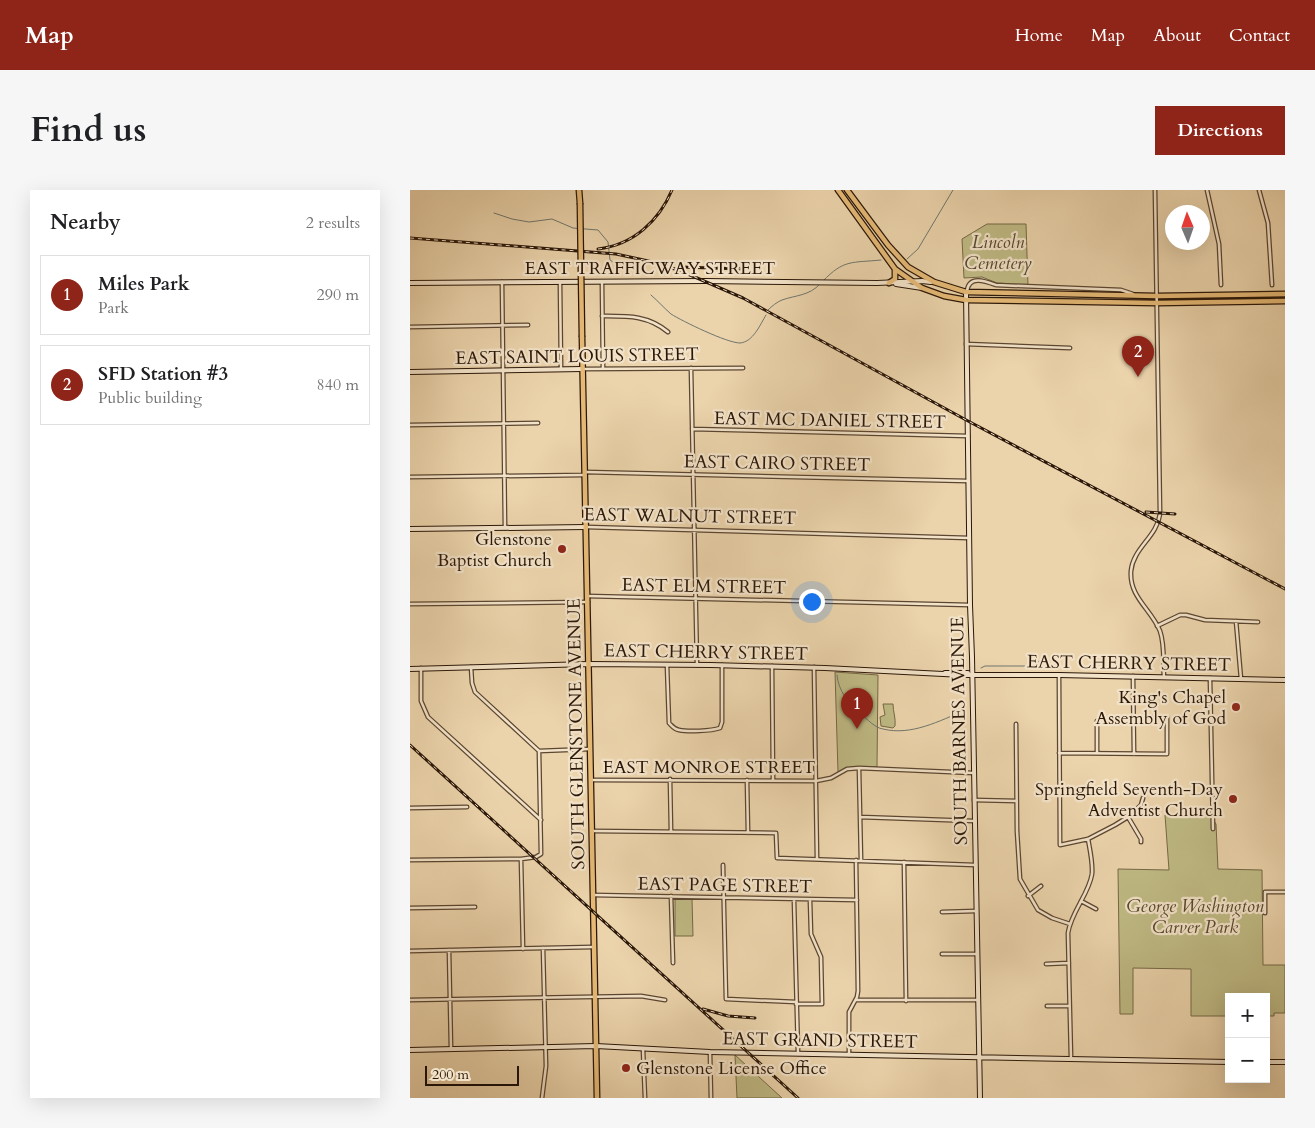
<!DOCTYPE html>
<meta charset="utf-8">
<style>
:root{--surface:#fff;--page:#f6f6f6;--text:#202124;--muted:#757577;--line:#e0e0e0;--accent:#8f2418}
body{margin:0;font-family:Cardo,serif;background:var(--page);color:var(--text)}
.controls{position:absolute;right:15px;bottom:15px;display:grid;overflow:hidden;border-radius:0px;box-shadow:0 5px 20px #0002}
.controls button{width:45px;height:45px;display:grid;place-items:center;padding:0;border:0;border-bottom:1px solid var(--line);background:var(--surface);color:var(--text);font:25px sans-serif}
.compass{position:absolute;left:755px;top:15px;width:45px;height:45px;border-radius:50%;background:var(--surface);box-shadow:0 5px 20px #0002;rotate:358deg}
.scale{position:absolute;left:15px;bottom:12px;width:94px;box-sizing:border-box;padding-left:5px;border:2px solid #2b1708;border-top:0;font-size:14px;line-height:18px;white-space:nowrap;color:#2b1708;-webkit-text-stroke:4px #f2e2c8;paint-order:stroke}
.you{position:absolute;left:401px;top:411px;width:18px;height:18px;margin:-12px;border:4px solid #fff;border-radius:50%;background:#1a73e8;box-shadow:0 0 0 8px #1a73e833}
.badge{display:grid;place-items:center;width:32px;height:32px;border-radius:50%;background:var(--accent);color:#fff;font-size:16px;font-weight:700}
.pin{position:absolute;translate:-50% -41px;filter:drop-shadow(0 1px 2px #0008)}
.pin::after{content:'';position:absolute;top:26px;width:18px;height:15px;background:inherit;clip-path:polygon(0 0,100% 0,50% 100%)}
.list{margin:0;padding:0;list-style:none}
h2{display:flex;justify-content:space-between;align-items:center;height:65px;margin:0;padding:0 20px;font-size:21px}
h2 small{font-size:16px;font-weight:400;color:var(--muted)}
.list li{display:grid;grid-template-columns:32px 1fr auto;gap:15px;align-items:center;box-sizing:border-box;height:80px;margin:0 10px 10px;padding:0 10px;border:1px solid var(--line);border-radius:0px}
.list b{display:block;font-size:19px;white-space:nowrap}
.list p{margin:0;font-size:16px;white-space:nowrap;color:var(--muted)}
.list em{font-size:16px;font-style:normal;color:var(--muted)}
.map{position:relative;flex:none;width:875px;height:908px;overflow:hidden;border-radius:0px}
header{display:flex;align-items:center;gap:30px;box-sizing:border-box;height:70px;padding:0 25px;background:var(--accent);color:#fff}
header strong{font-size:24px}
nav{display:flex;gap:28px;margin-inline-start:auto;font-size:18px}
.intro{display:flex;align-items:center;justify-content:space-between;box-sizing:border-box;height:120px;padding:0 30px}
h1{margin:0;font-size:35px}
.button{padding:12px 22px;border-radius:0px;background:var(--accent);color:#fff;font-size:18px;font-weight:700}
main{display:flex;gap:30px;padding:0 30px}
aside{flex:1;background:var(--surface);border-radius:0px;box-shadow:0 5px 20px #0002}
.map>svg:first-child{display:block}
.green{fill:#bfba84;stroke:#756846}
.lines{fill:none;stroke-linecap:round;stroke-linejoin:round}
.stream{stroke:#6e766e;stroke-width:1}
.street-casing{stroke:#5b4631;stroke-width:5}
.secondary-casing{stroke:#2b1708;stroke-width:6}
.primary-casing{stroke:#2b1708;stroke-width:7}
.street{stroke:#f2e2c8;stroke-width:2.5}
.secondary{stroke:#f2e2c8;stroke-width:4}
.primary{stroke:#e6ba76;stroke-width:4.5}
.rail-casing{stroke:#2b1708;stroke-width:3}
.rail{stroke:#f2e2c8;stroke-width:1;stroke-dasharray:4;stroke-linecap:butt}
.primary-bridge-casing{stroke:#2b1708;stroke-width:7;stroke-linecap:butt}
.primary-bridge{stroke:#e6ba76;stroke-width:4.5}
.poi-dot{fill:#8f2418;stroke:#f2e2c8;stroke-width:2}
.labels{text-anchor:middle;stroke-width:4.5;stroke-linejoin:round;paint-order:stroke}
.park-label{font-size:18px;font-style:italic;fill:#57482d;stroke:#f2e2c8}
.street-label{font-size:18px;fill:#2b1708;stroke:#f2e2c8}
.poi-label{font-size:18px;fill:#2b1708;stroke:#f2e2c8;text-anchor:end}
</style>
<header>
<strong>Map</strong>
<nav><a>Home</a><a>Map</a><a>About</a><a>Contact</a></nav>
</header>
<div class="intro"><h1>Find us</h1><a class="button">Directions</a></div>
<main>
<aside>
<h2>Nearby<small>2 results</small></h2>
<ul class="list">
<li><span class="badge">1</span><div><b>Miles Park</b><p>Park</p></div><em>290 m</em></li>
<li><span class="badge">2</span><div><b>SFD Station #3</b><p>Public building</p></div><em>840 m</em></li>
</ul>
</aside>
<div class="map">
<svg width="875" height="908" viewBox="0 0 875 908">
<rect width="100%" height="100%" fill="#ebd3ab"/>
<filter id="stains"><feTurbulence type="fractalNoise" baseFrequency=".004" numOctaves="4"/><feColorMatrix values="0 0 0 0 .2 0 0 0 0 .09 0 0 0 0 .02 0 0 0 .5 -.17"/></filter>
<radialGradient id="worn" r=".72"><stop offset=".6" stop-color="#630" stop-opacity="0"/><stop offset="1" stop-color="#630" stop-opacity=".3"/></radialGradient>
<path class="green" d="M 577,34 L 616,34 L 618,95 L 587,93 L 572,87 L 554,88 L 552,49 Z
M 425,482 L 468,485 L 467,577 L 441,577 L 428,582 Z
M 473,514 L 483,514 C 483,522 486,528 485,536 L 483,538 L 471,536 L 470,527 L 475,525 Z
M 755,625 L 801,626 L 806,634 L 808,679 L 852,680 L 853,775 L 875,775 L 875,823 L 864,823 L 864,826 L 856,826 L 856,807 L 819,807 L 819,826 L 781,826 L 781,779 L 723,778 L 723,824 L 710,824 L 708,679 L 759,680 Z
M 265,709 L 282,709 L 283,746 L 265,746 Z
M 325,865 L 372,908 L 327,908 Z"/>
<g class="lines">
<path class="stream" d="M 84,23 L 102,29 L 119,32 L 142,29 L 163,38 L 188,40 L 198,52 L 200,70 L 220,84
M 497,69 L 508,59 L 543,0
M 413,91 C 434,69 442,73 471,70
M 241,105 C 248,111 254,118 261,124 C 272,131 317,153 330,153 C 343,152 350,135 356,125
M 358,120 C 362,116 367,112 372,110 C 386,105 399,106 410,94
M 571,478 L 575,476 L 621,476 L 632,470
M 427,485 C 428,500 439,515 451,524 C 457,529 465,538 473,539 C 501,546 530,531 555,520"/>
<g class="street-casing">
<path id="street" d="M 745,0 L 750,324 C 747,347 723,358 721,381 C 719,407 741,419 750,441 C 755,455 753,473 754,487
M 797,0 L 809,54 L 811,95
M 849,0 L 858,33 L 862,95
M 92,92 L 95,338
M 150,92 L 151,179
M 192,92 L 193,179
M 557,101 C 559,85 575,91 586,95 L 711,100 L 723,104
M 192,126 C 217,126 238,125 258,142
M 0,137 L 118,135
M 556,154 L 660,158
M 281,178 L 287,475
M 172,179 L 333,178
M 0,235 L 128,233
M 282,239 L 558,246
M 175,282 L 558,291
M 0,287 L 175,285
M 176,337 L 559,348
M 177,406 L 560,415
M 0,414 L 178,412
M 826,431 L 831,489
M 747,436 L 770,425 L 776,425 L 795,430 L 848,432
M 257,475 L 259,533 C 262,536 264,539 269,540 C 278,542 301,541 310,538 L 312,532 L 312,475
M 362,476 L 363,590
M 404,477 L 407,669
M 11,478 L 11,511 L 18,527 L 131,630
M 649,485 L 650,655 L 678,649 L 705,635 L 718,627 L 731,615 L 733,608
M 723,486 L 724,564
M 800,488 L 803,639
M 606,534 L 607,641 L 610,689 L 628,720 L 642,728 L 660,734
M 129,561 L 180,559
M 649,563 L 757,564 L 757,527 L 724,528
M 687,563 L 687,531
M 449,578 L 451,671
M 260,589 L 261,642
M 181,590 L 406,591 L 421,588 L 437,579 L 449,578 L 564,583
M 337,590 L 338,643
M 564,610 L 607,611
M 0,618 L 57,617
M 450,627 L 564,631
M 718,627 L 731,649 L 731,652
M 182,641 L 366,643 L 367,668 L 565,675
M 111,669 L 113,759
M 0,670 L 111,669 L 126,667 L 131,664 L 129,561 L 65,502 L 62,493 L 61,477
M 494,672 L 496,811
M 313,675 L 316,809 L 386,812
M 183,705 L 447,710
M 261,706 L 263,773
M 618,706 L 631,696
M 384,710 L 388,863
M 671,711 L 686,719
M 0,718 L 65,717
M 532,722 L 566,721
M 855,723 L 855,702 L 875,702
M 39,760 L 41,859
M 0,761 L 183,757
M 532,764 L 566,764
M 636,774 L 659,773
M 0,810 L 231,806 L 255,810
M 446,810 L 568,810
M 386,814 L 412,814 L 411,767 L 401,744 L 400,710
M 637,816 L 659,816
M 233,859 L 235,908
M 300,862 L 301,908
M 439,865 L 439,822 L 447,807 L 448,801 L 446,670
M 661,868 L 658,743 C 661,722 679,704 682,684 C 683,673 680,660 678,649
M 132,908 L 136,876 L 133,758"/>
</g>
<g class="secondary-casing">
<path id="secondary" d="M 0,93 L 295,91 L 467,93 L 512,91 L 521,92
M 486,94 L 512,98
M 556,102 L 560,415 L 562,467 L 570,908
M 0,182 L 172,179
M 0,339 L 176,337
M 0,479 L 179,474 L 301,475 L 415,478 L 553,485 L 649,485 L 875,490
M 535,483 L 558,483
M 0,860 L 186,856 L 300,862 L 819,872
M 856,872 L 875,872"/>
</g>
<g class="primary-casing">
<path id="primary" d="M 169,0 L 170,13
M 428,0 L 485,79 L 512,98 L 534,106 L 556,110 L 747,113 L 875,111
M 437,0 L 478,55 L 498,77 L 524,92 L 556,102 L 747,106 L 875,104
M 479,93 L 485,89 L 485,79
M 172,147 L 187,908"/>
</g>
<use href="#street" class="street"/>
<use href="#secondary" class="secondary"/>
<use href="#primary" class="primary"/>
<g class="rail-casing">
<path id="rail" d="M 0,48 L 206,64 L 243,72 L 271,81 L 333,108 L 558,231 L 875,399
M 188,59 C 223,55 249,31 262,0
M 270,77 L 334,79
M 736,322 L 765,324
M 0,555 L 388,908
M 293,819 L 318,826 L 345,828"/>
</g>
<use href="#rail" class="rail"/>
<g class="primary-bridge-casing">
<path id="primary-bridge" d="M 170,13 L 172,147"/>
</g>
<use href="#primary-bridge" class="primary-bridge"/>
</g>
<g class="poi-dot">
<circle cx="152" cy="359" r="5"/>
<circle cx="826" cy="517" r="5"/>
<circle cx="823" cy="609" r="5"/>
<circle cx="216" cy="878" r="5"/>
</g>
<g class="labels">
<g class="park-label">
<text x="588" y="58">Lincoln<tspan x="588" dy="21">Cemetery</tspan></text>
<text x="785" y="722">George Washington<tspan x="785" dy="21">Carver Park</tspan></text>
</g>
<g class="street-label">
<text x="240" y="84">EAST TRAFFICWAY STREET</text>
<text transform="translate(167 166) rotate(-1)" y="6">EAST SAINT LOUIS STREET</text>
<text transform="translate(420 230) rotate(1)" y="6">EAST MC DANIEL STREET</text>
<text transform="translate(367 273) rotate(1)" y="6">EAST CAIRO STREET</text>
<text transform="translate(280 326) rotate(1)" y="6">EAST WALNUT STREET</text>
<text transform="translate(294 396) rotate(1)" y="6">EAST ELM STREET</text>
<text transform="translate(296 462) rotate(1)" y="6">EAST CHERRY STREET</text>
<text transform="translate(719 473) rotate(1)" y="6">EAST CHERRY STREET</text>
<text transform="translate(549 541) rotate(-91)" y="6">SOUTH BARNES AVENUE</text>
<text transform="translate(166 544) rotate(-91)" y="6">SOUTH GLENSTONE AVENUE</text>
<text x="299" y="583">EAST MONROE STREET</text>
<text transform="translate(315 695) rotate(1)" y="6">EAST PAGE STREET</text>
<text transform="translate(410 850) rotate(1)" y="6">EAST GRAND STREET</text>
</g>
<g class="poi-label">
<text x="142" y="355">Glenstone<tspan x="142" dy="21">Baptist Church</tspan></text>
<text x="816" y="513">King's Chapel<tspan x="816" dy="21">Assembly of God</tspan></text>
<text x="813" y="605">Springfield Seventh-Day<tspan x="813" dy="21">Adventist Church</tspan></text>
<text x="226" y="884" text-anchor="start">Glenstone License Office</text>
</g>
</g>
<rect width="100%" height="100%" filter="url(#stains)"/>
<rect width="100%" height="100%" fill="url(#worn)"/>
</svg>
<div class="controls">
<button>+</button>
<button>−</button>
</div>
<svg class="compass" viewBox="-18 -18 36 36"><path d="M0-13l5 13h-10z" fill="#e53935"/><path d="M0 13l5-13h-10z" fill="#757577"/></svg>
<div class="scale">200 m</div>
<div class="you"></div>
<div class="pin badge" style="left:447px;top:539px">1</div>
<div class="pin badge" style="left:728px;top:187px">2</div>
</div>
</main>
